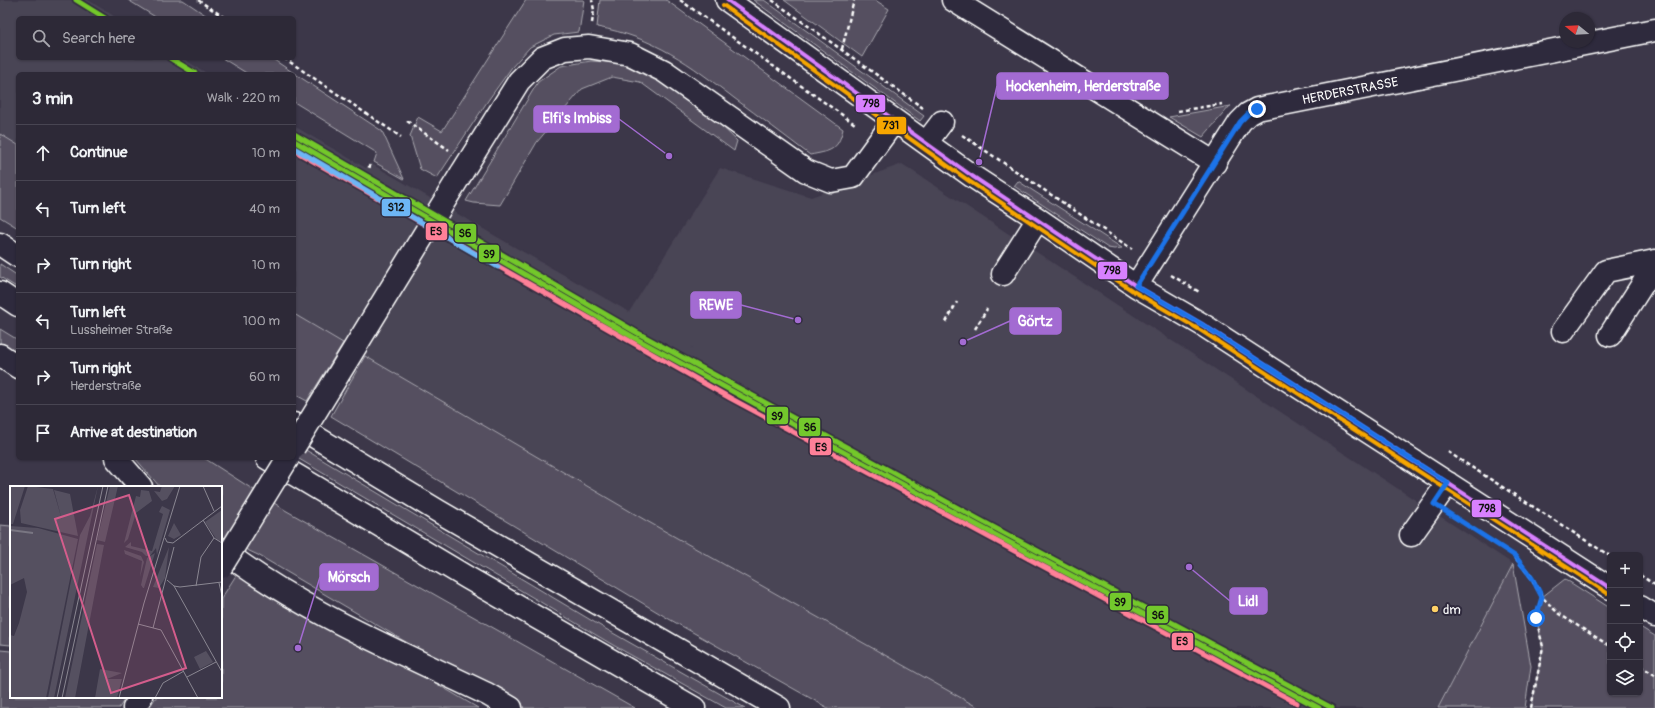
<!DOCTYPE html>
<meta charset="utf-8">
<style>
:root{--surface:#2d2937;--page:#35313f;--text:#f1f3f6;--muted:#a7a6ad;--line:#484552}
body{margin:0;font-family:Pangolin,sans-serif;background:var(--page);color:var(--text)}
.controls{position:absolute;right:12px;bottom:12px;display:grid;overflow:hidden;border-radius:6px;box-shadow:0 1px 3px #0004}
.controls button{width:36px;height:36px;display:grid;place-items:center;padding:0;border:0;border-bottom:1px solid var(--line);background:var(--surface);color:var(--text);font:20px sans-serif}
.compass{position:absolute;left:1559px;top:12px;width:36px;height:36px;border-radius:50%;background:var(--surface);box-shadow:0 1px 3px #0004;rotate:288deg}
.stop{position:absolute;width:12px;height:12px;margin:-9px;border:3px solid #1a73e8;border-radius:50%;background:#fff}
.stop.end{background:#1a73e8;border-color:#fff;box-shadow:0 1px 4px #0008}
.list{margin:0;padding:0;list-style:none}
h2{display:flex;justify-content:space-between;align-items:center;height:52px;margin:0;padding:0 16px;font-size:17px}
h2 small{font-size:13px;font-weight:400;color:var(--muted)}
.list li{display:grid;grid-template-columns:26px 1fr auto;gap:12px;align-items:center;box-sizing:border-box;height:56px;padding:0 16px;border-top:1px solid var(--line)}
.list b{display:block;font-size:15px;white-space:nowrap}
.list p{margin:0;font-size:13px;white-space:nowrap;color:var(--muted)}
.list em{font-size:13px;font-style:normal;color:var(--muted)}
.icon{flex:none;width:22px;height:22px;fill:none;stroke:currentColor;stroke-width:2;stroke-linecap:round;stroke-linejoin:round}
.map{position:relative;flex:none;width:1655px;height:708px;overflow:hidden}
.search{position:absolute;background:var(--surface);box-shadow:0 1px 3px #0004;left:16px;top:16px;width:280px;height:44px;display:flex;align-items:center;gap:10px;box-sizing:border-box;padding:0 14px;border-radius:6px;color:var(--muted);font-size:15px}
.panel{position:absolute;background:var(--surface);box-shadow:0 1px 3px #0004;left:16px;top:72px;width:280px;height:388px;border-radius:6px}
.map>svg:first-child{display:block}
.built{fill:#494455}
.green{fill:#555060;stroke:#aaa8b0}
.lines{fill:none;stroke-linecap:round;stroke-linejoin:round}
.minor-casing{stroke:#fff;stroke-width:25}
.highway-casing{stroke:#fff;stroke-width:25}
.path{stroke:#fff;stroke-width:2.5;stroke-dasharray:4 3;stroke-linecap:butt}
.minor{stroke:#2f2a3d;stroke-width:22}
.highway{stroke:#2f2a3d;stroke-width:22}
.minor-bridge-casing{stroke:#fff;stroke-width:25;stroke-linecap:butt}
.minor-bridge{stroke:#2f2a3d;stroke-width:22}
.bus-1-casing{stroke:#2f2a3d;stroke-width:7}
.bus-2-casing{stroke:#2f2a3d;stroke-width:7}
.bus-1{stroke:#d880ff;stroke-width:4}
.bus-2{stroke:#f7a600;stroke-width:4}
.rail-1-casing{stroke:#2f2a3d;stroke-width:8}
.rail-2-casing{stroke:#2f2a3d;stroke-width:8}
.rail-3-casing{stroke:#2f2a3d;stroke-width:8}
.rail-4-casing{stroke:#2f2a3d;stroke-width:8}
.rail-1{stroke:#73c82c;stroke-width:5}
.rail-2{stroke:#73c82c;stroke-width:5}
.rail-3{stroke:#ff8098;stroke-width:5}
.rail-4{stroke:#6db6f5;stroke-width:5}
.route{stroke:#1a73e8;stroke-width:5}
.poi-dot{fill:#ffd166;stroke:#2f2a3d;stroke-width:1.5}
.labels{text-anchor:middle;stroke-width:4;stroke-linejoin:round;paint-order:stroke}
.street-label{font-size:13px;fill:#fff;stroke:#2f2a3d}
.poi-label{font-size:13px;fill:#fff;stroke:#2f2a3d;text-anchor:start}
.inset-river{fill:none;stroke:#797682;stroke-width:2}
.inset-road{fill:none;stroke:#8a8792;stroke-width:1}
.view{fill:#d45d8c;fill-opacity:0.15;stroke:#d45d8c;stroke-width:2}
.inset-edge{fill:none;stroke:#fff;stroke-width:2}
.leader{fill:none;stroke:#a36bd2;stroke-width:1.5}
.callout-dot{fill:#a36bd2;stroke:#2f2a3d;stroke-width:1.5}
.callout{fill:#a36bd2;stroke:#a36bd2;stroke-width:1.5}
.callout-label{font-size:14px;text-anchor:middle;font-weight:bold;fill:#fff}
.line-badge{stroke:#2f2a3d;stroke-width:1.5}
.pale-badge-label{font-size:11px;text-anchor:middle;font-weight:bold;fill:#111}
</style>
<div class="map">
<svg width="1655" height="708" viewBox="0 0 1655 708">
<rect width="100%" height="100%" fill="#3c3749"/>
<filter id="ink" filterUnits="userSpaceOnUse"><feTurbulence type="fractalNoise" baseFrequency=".025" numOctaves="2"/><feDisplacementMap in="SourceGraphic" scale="8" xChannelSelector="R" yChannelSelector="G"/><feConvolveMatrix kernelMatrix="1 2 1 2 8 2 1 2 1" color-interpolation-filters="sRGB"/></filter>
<g filter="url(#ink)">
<path class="built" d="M 0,0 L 88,0 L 117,18 L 18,18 L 18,58 L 182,58 L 208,74 L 18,74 L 18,145 L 0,134 Z
M 294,126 L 366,168 L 370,163 L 511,245 L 693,348 L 629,312 L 720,168 L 811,197 L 902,164 L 1513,564 L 1438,708 L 979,708 L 645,520 L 294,314 Z"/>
<path class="green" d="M 128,0 L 183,0 L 210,18 L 157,18 Z
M 526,0 L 584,0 L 579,32 L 554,35 L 530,47 L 512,67 L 489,99 L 437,178 L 420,169 L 410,136 L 418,117 L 442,131 Z
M 600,0 L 666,0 L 843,129 C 838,151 830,151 810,155 C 785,136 760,117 734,98 C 690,64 654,37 597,27 Z
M 753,0 L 764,0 L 924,116 L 920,121 Z
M 784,0 L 875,0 L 889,9 L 862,57 Z
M 222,58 L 271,58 L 382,131 L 404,179 L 374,162 L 377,153 L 294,102 L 294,74 L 248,74 Z
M 591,61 L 622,63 L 662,81 L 699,104 L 737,141 L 734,151 L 640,82 L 612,77 L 582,89 L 537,142 L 500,205 L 474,203 L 466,201 L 538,82 L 561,66 Z
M 1230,106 L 1203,137 L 1169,117 L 1231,106 Z
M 0,134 L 18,145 L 18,228 L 0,217 Z
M 1018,181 L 1122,248 L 1114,249 L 1108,248 L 1014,186 Z
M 0,264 L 18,276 L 18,288 L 0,277 Z
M 294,314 L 343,343 L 307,401 L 294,394 Z
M 0,329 L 18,340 L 18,359 L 0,347 Z
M 365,356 L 645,520 L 979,708 L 828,708 L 669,619 L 331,416 Z
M 294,443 L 604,628 L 745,708 L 726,708 L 613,645 L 294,456 Z
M 135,458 L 204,458 L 285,510 L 635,708 L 518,708 L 258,555 L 221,538 L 221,487 L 160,487 Z
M 0,525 L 11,526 L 11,645 L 0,644 Z
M 1513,564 L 1531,666 L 1525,708 L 1438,708 Z
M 240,569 L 478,708 L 149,708 L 156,697 L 221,697 L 221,599 Z
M 1565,579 L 1610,608 L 1610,693 L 1640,693 L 1640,627 L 1655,636 L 1655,708 L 1531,708 L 1543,647 L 1536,618 L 1542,597 Z
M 0,650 L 11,651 L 11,697 L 126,697 L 119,708 L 0,708 Z"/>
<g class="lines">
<g class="minor-casing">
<path id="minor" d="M 727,0 L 972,176 L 1038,219 L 1136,286 L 1203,325 L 1610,588
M 953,0 L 1215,163
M 926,143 L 942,122
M 461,174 L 519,81 L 542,58 L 565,49 L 589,47 L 630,54 L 664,71 L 806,171 L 831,181 L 853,177 L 894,121
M 1003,274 L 1038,219
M 1136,286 L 1240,122 L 1248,114 L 1257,109 L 1655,30
M 1563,331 L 1606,271 L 1655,261
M 1610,335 L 1655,265
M 0,355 L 18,367
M 116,458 L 141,487
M 1411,535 L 1448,483
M 221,549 C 299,610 398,651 487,694 L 511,708
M 1640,607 L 1655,616
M 134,708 L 141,697"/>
</g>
<g class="highway-casing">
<path id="highway" d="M 0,244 L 18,256
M 0,293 L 18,305
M 294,424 L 438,511 L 779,708
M 267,458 L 468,578 L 694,708"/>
</g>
<path class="path" d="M 198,0 L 225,18
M 680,0 L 855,124
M 772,0 L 923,108
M 592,23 L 594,10 L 592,0
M 842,49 L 854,0
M 284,58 L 401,137
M 1178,111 L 1222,104
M 407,121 L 449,150
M 962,135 L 1132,249
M 368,166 L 371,167
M 1171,275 L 1201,293
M 946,322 L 957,302
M 975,329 L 987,309
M 1448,452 L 1610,556
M 1516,558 L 1532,578 L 1542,597 L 1559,614 L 1610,646
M 1640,575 L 1655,585
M 1640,666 L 1655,675
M 1531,708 L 1543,647 L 1536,618 L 1542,597"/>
<use href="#minor" class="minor"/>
<use href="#highway" class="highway"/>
<g class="minor-bridge-casing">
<path id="minor-bridge" d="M 294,447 L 461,174
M 221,567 L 288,458"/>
</g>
<use href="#minor-bridge" class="minor-bridge"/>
<g class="bus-1-casing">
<path id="bus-1" d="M 727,0 L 972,176 L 1136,286 L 1203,325 L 1610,588"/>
</g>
<g class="bus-2-casing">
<path id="bus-2" d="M 723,5 L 969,181 L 1133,291 L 1200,330 L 1607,593"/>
</g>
<use href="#bus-1" class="bus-1"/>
<use href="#bus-2" class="bus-2"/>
<g class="rail-1-casing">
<path id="rail-1" d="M 76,0 L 105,18
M 170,58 L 196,74
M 294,134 L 636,332 L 980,520 L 1332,708"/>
</g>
<g class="rail-2-casing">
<path id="rail-2" d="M 294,141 L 633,337 L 977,525 L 1319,708"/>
</g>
<g class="rail-3-casing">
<path id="rail-3" d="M 297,152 L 730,398 L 1297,703"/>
</g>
<g class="rail-4-casing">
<path id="rail-4" d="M 294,148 L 498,267"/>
</g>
<use href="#rail-1" class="rail-1"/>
<use href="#rail-2" class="rail-2"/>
<use href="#rail-3" class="rail-3"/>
<use href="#rail-4" class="rail-4"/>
</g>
</g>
<g class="lines" filter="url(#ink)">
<path class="route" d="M 1257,109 L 1248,114 L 1240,122 L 1136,286 L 1203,325 L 1448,483 L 1434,504 L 1515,556 L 1532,578 L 1542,597 L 1536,618"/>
</g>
<circle class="poi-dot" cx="1435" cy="609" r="4"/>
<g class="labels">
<g class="street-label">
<text transform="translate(1350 90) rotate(-11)" y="5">HERDERSTRASSE</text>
</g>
<g class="poi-label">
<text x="1443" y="614">dm</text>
</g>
</g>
<g transform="translate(10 486)">
<rect width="212" height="212" fill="#3c3749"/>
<path d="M 0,0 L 15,0 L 3,38 L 0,38 ZM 18,0 L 43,3 L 52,34 L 44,4 L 60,8 L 68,50 L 11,37 L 10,24 ZM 88,0 L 44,212 L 38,212 L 70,49 L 80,30 ZM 100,0 L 108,0 L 95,56 L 87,54 ZM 152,0 L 165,0 L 157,13 L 152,15 L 144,5 L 150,6 ZM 131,4 L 139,5 L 142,15 L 126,27 L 118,53 L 114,57 L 126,10 L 130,11 ZM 152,20 L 160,24 L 147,69 L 146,62 L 140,70 L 136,70 L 132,66 L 115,61 L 121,56 L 121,60 L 142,65 L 153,28 L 149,26 ZM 212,24 L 212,56 L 207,54 L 195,36 ZM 164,37 L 171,49 L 164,53 L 158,50 ZM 0,40 L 28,42 L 68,53 L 36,212 L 0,212 L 0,149 L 4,150 L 9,137 L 17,106 L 14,92 L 0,99 ZM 87,58 L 94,59 L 65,212 L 55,212 ZM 159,61 L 155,92 L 149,102 L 143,101 ZM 114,64 L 131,70 L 134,76 L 130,91 L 132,75 L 115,68 ZM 145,67 L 134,102 L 133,102 L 131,99 L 137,72 ZM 196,165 L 203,176 L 190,183 L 184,171 ZM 90,183 L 112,187 L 97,193 L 112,193 L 107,212 L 85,212 Z" fill="#555060"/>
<path class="inset-river" d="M 0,44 L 23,47"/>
<path class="inset-road" d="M 193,0 L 204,25M 193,34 L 204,52 L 212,57M 155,52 L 157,56 L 163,57 L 212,20M 157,94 L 164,100 L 170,101 L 212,96M 209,97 L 212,110M 164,100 L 212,186M 186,100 L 191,71 L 204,52M 128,138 L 151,144 L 188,212M 143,142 L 164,61M 177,191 L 206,176M 47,212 L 93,0M 52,212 L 98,0M 109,212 L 134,117 L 170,0M 145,212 L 153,197 L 174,185"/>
<path class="view" d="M 119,9 L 176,182 L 101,207 L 45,33 Z"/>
<rect width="212" height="212" class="inset-edge"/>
</g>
<path class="leader" d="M979 162L997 86M669 156L619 119M798 320L741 305M963 342L1010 321M298 648L320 577M1189 567L1230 601"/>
<g class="callout-dot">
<circle cx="979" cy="162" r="4"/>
<circle cx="669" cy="156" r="4"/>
<circle cx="798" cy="320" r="4"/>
<circle cx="963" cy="342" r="4"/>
<circle cx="298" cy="648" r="4"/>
<circle cx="1189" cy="567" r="4"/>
</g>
<g class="callout">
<rect x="997" y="73" width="171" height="26" rx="4"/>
<rect x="534" y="106" width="85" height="26" rx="4"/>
<rect x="691" y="292" width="50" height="26" rx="4"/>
<rect x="1010" y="308" width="51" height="26" rx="4"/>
<rect x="320" y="564" width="58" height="26" rx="4"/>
<rect x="1230" y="588" width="37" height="26" rx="4"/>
</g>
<g class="callout-label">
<text x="1083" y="91">Hockenheim, Herderstraße</text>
<text x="577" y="123">Elfi's Imbiss</text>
<text x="716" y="310">REWE</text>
<text x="1035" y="326">Görtz</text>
<text x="349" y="582">Mörsch</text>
<text x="1248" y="606">Lidl</text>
</g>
<g class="line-badge">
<rect x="855" y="94" width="31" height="19" rx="4" fill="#d880ff"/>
<rect x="876" y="116" width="31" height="19" rx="4" fill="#f7a600"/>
<rect x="381" y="198" width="30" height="19" rx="4" fill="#6db6f5"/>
<rect x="425" y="222" width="23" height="19" rx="4" fill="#ff8098"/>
<rect x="454" y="223" width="23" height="20" rx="4" fill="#73c82c"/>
<rect x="478" y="244" width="22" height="19" rx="4" fill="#73c82c"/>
<rect x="1097" y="261" width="31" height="19" rx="4" fill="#d880ff"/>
<rect x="766" y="406" width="23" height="19" rx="4" fill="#73c82c"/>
<rect x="798" y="417" width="23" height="20" rx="4" fill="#73c82c"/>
<rect x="809" y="437" width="23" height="19" rx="4" fill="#ff8098"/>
<rect x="1471" y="499" width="31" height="19" rx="4" fill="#d880ff"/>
<rect x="1109" y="592" width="23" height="19" rx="4" fill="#73c82c"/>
<rect x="1146" y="605" width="23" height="19" rx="4" fill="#73c82c"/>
<rect x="1171" y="632" width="23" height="19" rx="4" fill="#ff8098"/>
</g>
<g class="pale-badge-label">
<text x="871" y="107">798</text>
<text x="891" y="129">731</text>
<text x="396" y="211">S12</text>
<text x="436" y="235">ES</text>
<text x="465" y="237">S6</text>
<text x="489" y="258">S9</text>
<text x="1112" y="274">798</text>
<text x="777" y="420">S9</text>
<text x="810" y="431">S6</text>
<text x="821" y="451">ES</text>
<text x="1487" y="512">798</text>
<text x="1120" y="606">S9</text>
<text x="1158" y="619">S6</text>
<text x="1182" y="645">ES</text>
</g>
</svg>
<div class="controls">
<button>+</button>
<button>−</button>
<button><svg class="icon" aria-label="locate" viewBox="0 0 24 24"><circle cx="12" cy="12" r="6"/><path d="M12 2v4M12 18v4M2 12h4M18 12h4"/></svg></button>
<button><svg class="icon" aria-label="layers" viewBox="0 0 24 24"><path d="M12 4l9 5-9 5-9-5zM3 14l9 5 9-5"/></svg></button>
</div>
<svg class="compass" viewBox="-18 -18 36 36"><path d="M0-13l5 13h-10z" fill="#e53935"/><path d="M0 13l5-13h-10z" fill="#a7a6ad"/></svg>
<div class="stop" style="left:1536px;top:618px"></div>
<div class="stop end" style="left:1257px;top:109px"></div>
<div class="search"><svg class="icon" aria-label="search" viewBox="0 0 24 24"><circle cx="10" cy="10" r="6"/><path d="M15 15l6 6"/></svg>Search here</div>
<section class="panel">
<h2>3 min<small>Walk · 220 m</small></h2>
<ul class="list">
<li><svg class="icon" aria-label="ahead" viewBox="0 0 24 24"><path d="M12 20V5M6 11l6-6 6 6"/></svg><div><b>Continue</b></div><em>10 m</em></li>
<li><svg class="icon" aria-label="left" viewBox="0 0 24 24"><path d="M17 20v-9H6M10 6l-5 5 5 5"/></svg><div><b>Turn left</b></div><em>40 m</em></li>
<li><svg class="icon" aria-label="right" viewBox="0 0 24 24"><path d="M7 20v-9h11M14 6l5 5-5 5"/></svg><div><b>Turn right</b></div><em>10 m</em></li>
<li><svg class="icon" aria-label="left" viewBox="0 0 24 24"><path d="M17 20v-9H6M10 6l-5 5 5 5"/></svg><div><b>Turn left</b><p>Lussheimer Straße</p></div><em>100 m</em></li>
<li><svg class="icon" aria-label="right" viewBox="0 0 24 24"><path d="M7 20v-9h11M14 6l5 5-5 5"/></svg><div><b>Turn right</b><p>Herderstraße</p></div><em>60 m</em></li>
<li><svg class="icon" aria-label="arrive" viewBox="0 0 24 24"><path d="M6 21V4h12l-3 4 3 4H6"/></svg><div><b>Arrive at destination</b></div></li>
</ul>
</section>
</div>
